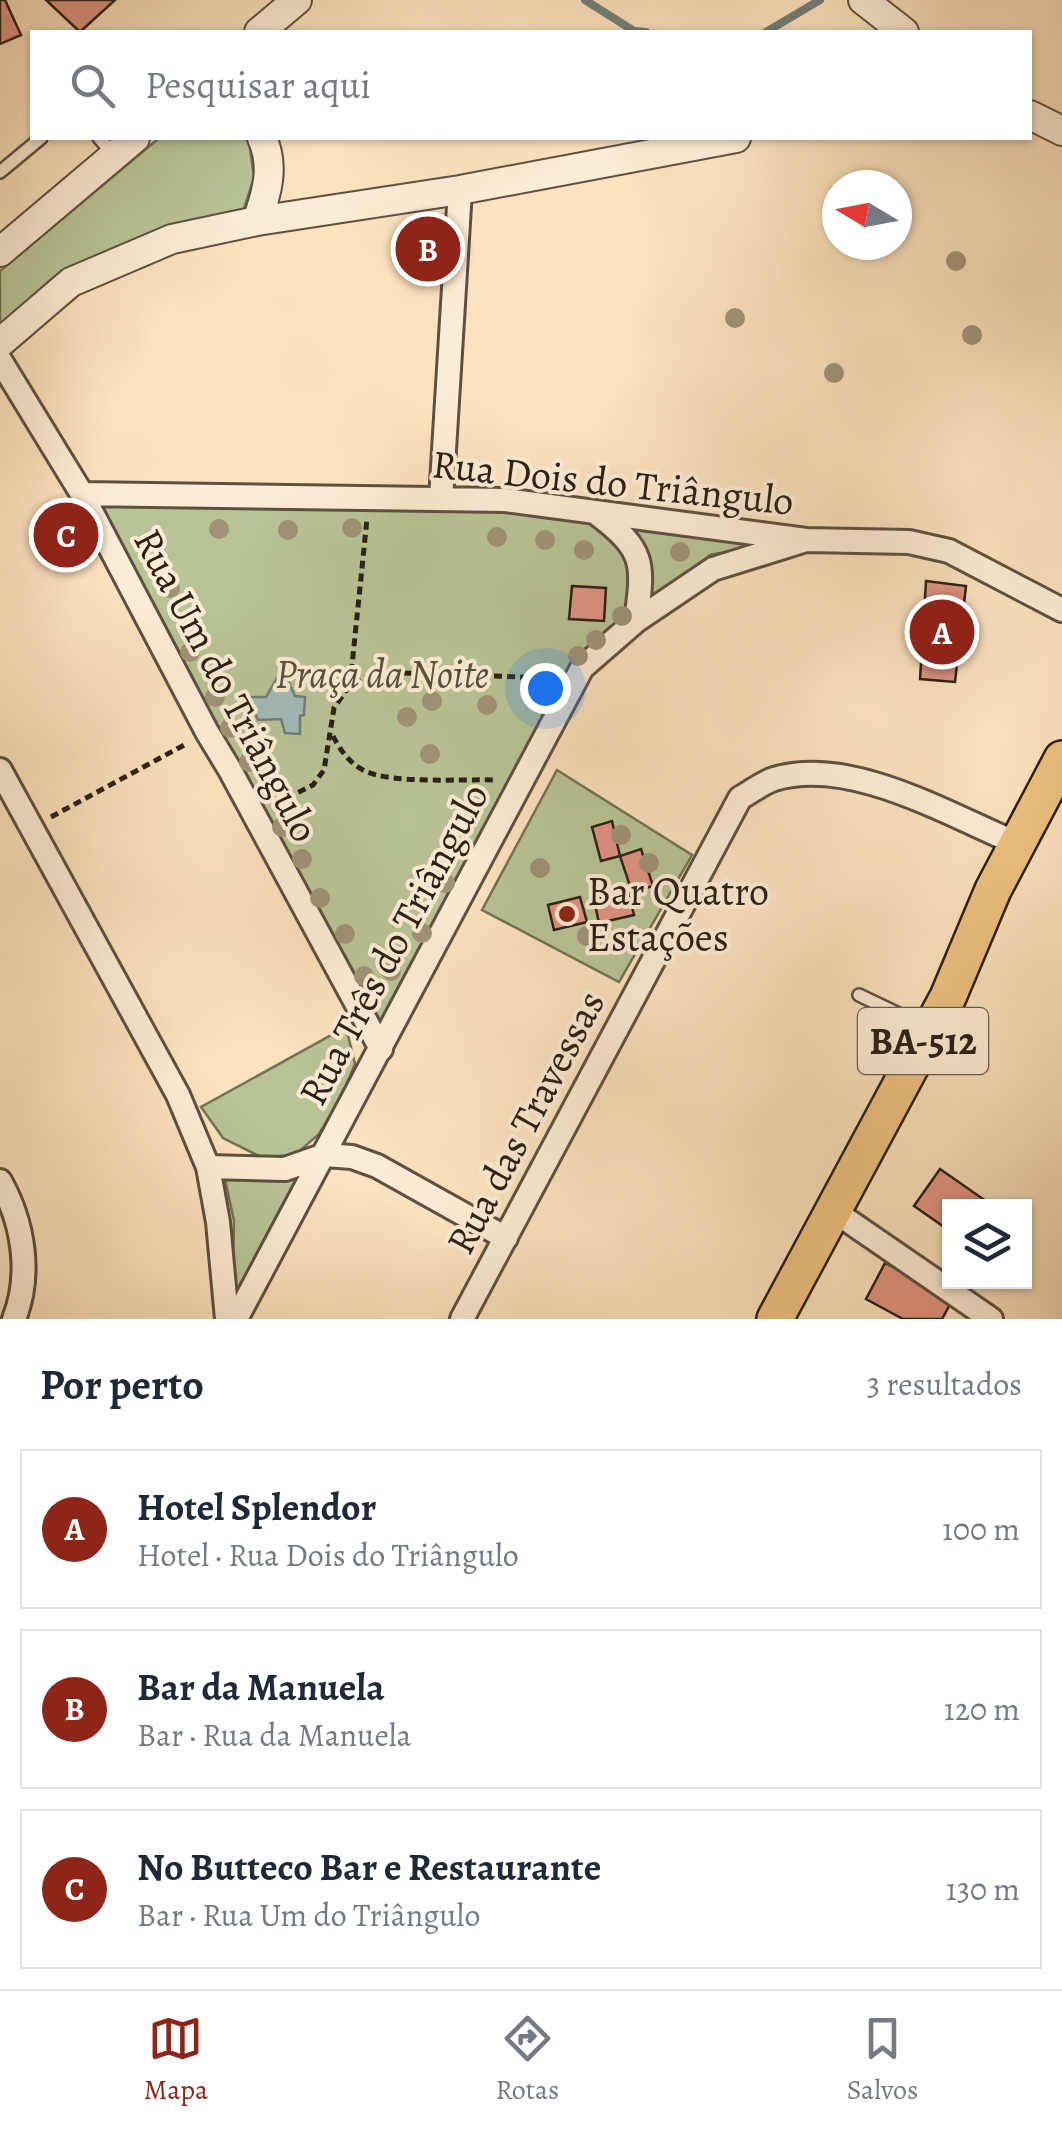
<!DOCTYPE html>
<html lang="pt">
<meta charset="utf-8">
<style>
:root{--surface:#fff;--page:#f6f6f7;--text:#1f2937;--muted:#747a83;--line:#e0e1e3;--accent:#8f2418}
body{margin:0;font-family:Alegreya,serif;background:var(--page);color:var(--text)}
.controls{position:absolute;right:30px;bottom:30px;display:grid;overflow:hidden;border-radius:0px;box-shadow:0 2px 8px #0004}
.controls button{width:90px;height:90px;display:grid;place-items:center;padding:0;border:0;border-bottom:2px solid var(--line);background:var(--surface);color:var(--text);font:50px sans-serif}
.compass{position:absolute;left:822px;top:170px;width:90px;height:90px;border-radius:50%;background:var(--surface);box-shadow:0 2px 8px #0004;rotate:280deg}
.you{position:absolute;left:545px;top:688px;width:35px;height:35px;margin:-25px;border:8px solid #fff;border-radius:50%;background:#1a73e8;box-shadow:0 0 0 15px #1a73e833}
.badge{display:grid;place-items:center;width:65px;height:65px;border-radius:50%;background:var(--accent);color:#fff;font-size:32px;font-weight:700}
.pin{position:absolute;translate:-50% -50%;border:5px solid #fff;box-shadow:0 2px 10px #0006}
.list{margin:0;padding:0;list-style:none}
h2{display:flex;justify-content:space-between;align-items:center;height:130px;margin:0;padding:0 40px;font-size:42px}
h2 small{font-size:32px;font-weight:400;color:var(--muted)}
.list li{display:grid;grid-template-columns:65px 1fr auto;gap:30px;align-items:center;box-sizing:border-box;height:160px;margin:0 20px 20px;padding:0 20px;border:2px solid var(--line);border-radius:0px}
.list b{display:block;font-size:38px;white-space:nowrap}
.list p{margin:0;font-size:32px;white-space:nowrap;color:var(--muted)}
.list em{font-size:32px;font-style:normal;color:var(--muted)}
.icon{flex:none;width:55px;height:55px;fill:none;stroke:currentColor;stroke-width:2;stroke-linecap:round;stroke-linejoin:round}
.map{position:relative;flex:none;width:1062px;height:1319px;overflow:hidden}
.search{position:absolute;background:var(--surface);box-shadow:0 2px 8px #0004;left:30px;right:30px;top:30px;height:110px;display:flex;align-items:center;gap:25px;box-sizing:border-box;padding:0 35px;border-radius:0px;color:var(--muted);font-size:38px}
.sheet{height:670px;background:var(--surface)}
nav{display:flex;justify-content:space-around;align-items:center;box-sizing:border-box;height:140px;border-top:2px solid var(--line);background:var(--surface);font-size:28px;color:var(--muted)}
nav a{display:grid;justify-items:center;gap:5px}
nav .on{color:var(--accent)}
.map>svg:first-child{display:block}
.green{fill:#b8c496;stroke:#717256;stroke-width:2.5}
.water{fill:#a1bcb9;stroke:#717e78;stroke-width:2.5}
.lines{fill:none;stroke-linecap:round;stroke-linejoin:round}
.stream{stroke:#717e78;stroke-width:8}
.building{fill:#e19482;stroke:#2a2017;stroke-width:2.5}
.service-casing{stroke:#5e5041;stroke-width:16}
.minor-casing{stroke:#5e5041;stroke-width:28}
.tertiary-casing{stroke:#5e5041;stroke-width:32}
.primary-casing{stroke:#2a2017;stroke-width:40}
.path{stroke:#2a2017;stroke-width:5;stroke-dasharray:8 5;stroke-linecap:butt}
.service{stroke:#fdecd5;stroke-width:11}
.minor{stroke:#fdecd5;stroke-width:22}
.tertiary{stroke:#fdecd5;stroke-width:28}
.primary{stroke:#eec17f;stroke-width:35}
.tree{fill:#a09277}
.poi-dot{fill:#8f2418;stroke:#fdecd5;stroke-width:4}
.labels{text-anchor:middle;stroke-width:8;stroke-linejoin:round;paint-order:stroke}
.shield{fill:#fdecd5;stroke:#695d50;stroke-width:2.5}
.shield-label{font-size:38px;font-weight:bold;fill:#2a2017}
.street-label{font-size:40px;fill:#2a2017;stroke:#fdecd5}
.park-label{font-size:40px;font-style:italic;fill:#55513d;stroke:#fdecd5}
.poi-label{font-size:40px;fill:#2a2017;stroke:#fdecd5;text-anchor:start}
</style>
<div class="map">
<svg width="1062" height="1319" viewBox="0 0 1062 1319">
<rect width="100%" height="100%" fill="#fce2be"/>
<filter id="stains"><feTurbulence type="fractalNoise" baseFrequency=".002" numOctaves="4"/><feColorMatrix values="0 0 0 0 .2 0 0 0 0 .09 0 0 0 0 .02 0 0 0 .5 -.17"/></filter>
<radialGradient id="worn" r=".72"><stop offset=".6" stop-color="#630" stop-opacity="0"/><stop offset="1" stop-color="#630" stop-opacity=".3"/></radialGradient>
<path class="green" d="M 159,138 L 244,138 L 249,141 L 254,177 L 243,212 L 75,280 L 0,343 L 0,271 Z
M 98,504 L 500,509 L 787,540 L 710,555 L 573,669 L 382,1031 Z
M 557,770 L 692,855 L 619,982 L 482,910 Z
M 346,1027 L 355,1064 L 340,1100 L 319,1134 L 296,1154 L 263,1158 L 223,1138 L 201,1107 Z
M 223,1170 L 302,1177 L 232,1304 L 234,1221 Z"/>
<path class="water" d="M 277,678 L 287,678 L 295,696 L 305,697 L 304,715 L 300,716 L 300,734 L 285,733 L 281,719 L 258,720 L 249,697 L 266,697 Z"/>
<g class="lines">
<path class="stream" d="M 585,0 L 634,31 L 646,32
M 766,32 L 820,0"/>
</g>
<path class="building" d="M 0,0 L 5,0 L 21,35 L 0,44 Z
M 46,0 L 115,0 L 80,32 Z
M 926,581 L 966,586 L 955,682 L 920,679 Z
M 572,586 L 606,588 L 604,621 L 569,619 Z
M 612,821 L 620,856 L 601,861 L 592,827 Z
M 641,849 L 653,886 L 632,892 L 620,856 Z
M 628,891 L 634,915 L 599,923 L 594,900 Z
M 580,897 L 587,922 L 554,930 L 548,905 Z
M 940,1169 L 993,1206 L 950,1206 L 950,1231 L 914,1206 Z
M 885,1263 L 954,1297 L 942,1319 L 903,1319 L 866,1299 Z"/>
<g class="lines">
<g class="service-casing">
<path id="service" d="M 99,138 L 114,155
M 0,172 L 41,138
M 859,995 L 926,1027"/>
</g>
<g class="minor-casing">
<path id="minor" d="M 0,360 L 82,494 L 207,732 L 230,770 L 381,1049
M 82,494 L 505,500 L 806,540 L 909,542 L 949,551 L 1062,610
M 441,499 L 460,190
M 596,513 C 645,550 644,562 636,621
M 0,770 L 178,1095 L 208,1167 L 218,1222 L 227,1319
M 208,1167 L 285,1169 L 325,1155 L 352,1157 L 377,1166 L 506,1238
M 0,1181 C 23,1222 32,1274 14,1319
M 834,1211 L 991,1319
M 236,1319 L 582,668 L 636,621 L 713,569 L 806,540
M 462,1319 L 740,798 C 751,792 762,783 774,779 C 850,756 947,814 1016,843"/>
</g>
<g class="tertiary-casing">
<path id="tertiary" d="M 863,0 L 904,32
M 259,32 L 297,0
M 1030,115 L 1062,131
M 257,221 C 267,193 275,166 262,138
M 0,252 L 135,138
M 0,343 L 71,282 L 172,239 L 257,221 L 460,190 L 736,138"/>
</g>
<g class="primary-casing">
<path id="primary" d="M 775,1319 L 948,997 L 993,890 L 1062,759"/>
</g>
<path class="path" d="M 350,685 L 367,519
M 333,736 C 340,750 350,764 365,771 C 392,784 462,779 494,780
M 275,804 L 313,785 L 324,770 L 334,708 L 350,685 L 377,672 L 549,678
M 51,817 L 186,744"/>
<use href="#service" class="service"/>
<use href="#minor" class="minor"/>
<use href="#tertiary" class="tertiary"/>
<use href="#primary" class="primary"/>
</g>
<g class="tree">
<circle cx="956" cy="261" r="10"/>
<circle cx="735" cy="318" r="10"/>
<circle cx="972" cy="335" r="10"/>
<circle cx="834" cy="373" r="10"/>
<circle cx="352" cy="528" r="10"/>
<circle cx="219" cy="529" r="10"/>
<circle cx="288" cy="530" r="10"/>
<circle cx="497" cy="537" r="10"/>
<circle cx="545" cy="540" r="10"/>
<circle cx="584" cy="550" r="10"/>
<circle cx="680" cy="552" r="10"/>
<circle cx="170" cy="588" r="10"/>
<circle cx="622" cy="616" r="10"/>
<circle cx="596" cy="640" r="10"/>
<circle cx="190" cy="652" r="10"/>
<circle cx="578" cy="656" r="10"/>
<circle cx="215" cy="697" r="10"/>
<circle cx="432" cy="701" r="10"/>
<circle cx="487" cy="705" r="10"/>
<circle cx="407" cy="717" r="10"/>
<circle cx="230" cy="728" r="10"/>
<circle cx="430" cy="754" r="10"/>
<circle cx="249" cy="762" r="10"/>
<circle cx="265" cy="791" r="10"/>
<circle cx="282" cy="827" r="10"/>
<circle cx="621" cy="835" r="10"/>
<circle cx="302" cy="859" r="10"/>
<circle cx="649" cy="863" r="10"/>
<circle cx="540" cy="868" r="10"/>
<circle cx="445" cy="883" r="10"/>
<circle cx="320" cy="898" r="10"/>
<circle cx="422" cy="933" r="10"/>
<circle cx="345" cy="934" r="10"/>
<circle cx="587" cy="936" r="10"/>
<circle cx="391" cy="971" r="10"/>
<circle cx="364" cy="976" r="10"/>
</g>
<circle class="poi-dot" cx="567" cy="914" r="10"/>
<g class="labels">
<rect class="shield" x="858" y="1008" width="130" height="66" rx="8"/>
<g class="shield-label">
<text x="923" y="1054">BA-512</text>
</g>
<g class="street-label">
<text transform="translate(613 482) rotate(6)" y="14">Rua Dois do Triângulo</text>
<text transform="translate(227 685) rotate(62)" y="14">Rua Um do Triângulo</text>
<text transform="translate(393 944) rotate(-62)" y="14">Rua Três do Triângulo</text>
<text transform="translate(525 1122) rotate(-62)" y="14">Rua das Travessas</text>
</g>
<g class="park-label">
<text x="382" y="688">Praça da Noite</text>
</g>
<g class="poi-label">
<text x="587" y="905">Bar Quatro<tspan x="587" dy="46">Estações</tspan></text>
</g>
</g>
<rect width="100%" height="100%" filter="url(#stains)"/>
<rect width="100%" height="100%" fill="url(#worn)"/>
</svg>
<div class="controls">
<button><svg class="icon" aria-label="layers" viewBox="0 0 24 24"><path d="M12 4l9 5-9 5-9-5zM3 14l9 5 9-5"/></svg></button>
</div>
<svg class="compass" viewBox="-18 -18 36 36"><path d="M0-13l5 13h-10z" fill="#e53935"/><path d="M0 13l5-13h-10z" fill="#747a83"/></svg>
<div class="you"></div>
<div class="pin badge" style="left:942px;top:632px">A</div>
<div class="pin badge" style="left:428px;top:249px">B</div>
<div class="pin badge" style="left:66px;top:535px">C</div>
<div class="search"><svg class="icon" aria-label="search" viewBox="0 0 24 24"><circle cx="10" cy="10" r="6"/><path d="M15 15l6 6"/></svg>Pesquisar aqui</div>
</div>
<section class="sheet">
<h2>Por perto<small>3 resultados</small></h2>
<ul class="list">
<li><span class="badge">A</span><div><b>Hotel Splendor</b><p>Hotel · Rua Dois do Triângulo</p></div><em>100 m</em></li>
<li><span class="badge">B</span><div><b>Bar da Manuela</b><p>Bar · Rua da Manuela</p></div><em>120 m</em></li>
<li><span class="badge">C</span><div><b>No Butteco Bar e Restaurante</b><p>Bar · Rua Um do Triângulo</p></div><em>130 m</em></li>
</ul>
</section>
<nav>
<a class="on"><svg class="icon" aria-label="map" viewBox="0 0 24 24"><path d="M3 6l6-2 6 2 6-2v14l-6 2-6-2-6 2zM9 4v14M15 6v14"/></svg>Mapa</a>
<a><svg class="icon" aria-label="directions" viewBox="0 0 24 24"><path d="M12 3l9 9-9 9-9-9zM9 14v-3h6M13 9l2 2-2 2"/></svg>Rotas</a>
<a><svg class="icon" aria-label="saved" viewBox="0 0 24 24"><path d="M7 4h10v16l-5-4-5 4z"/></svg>Salvos</a>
</nav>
